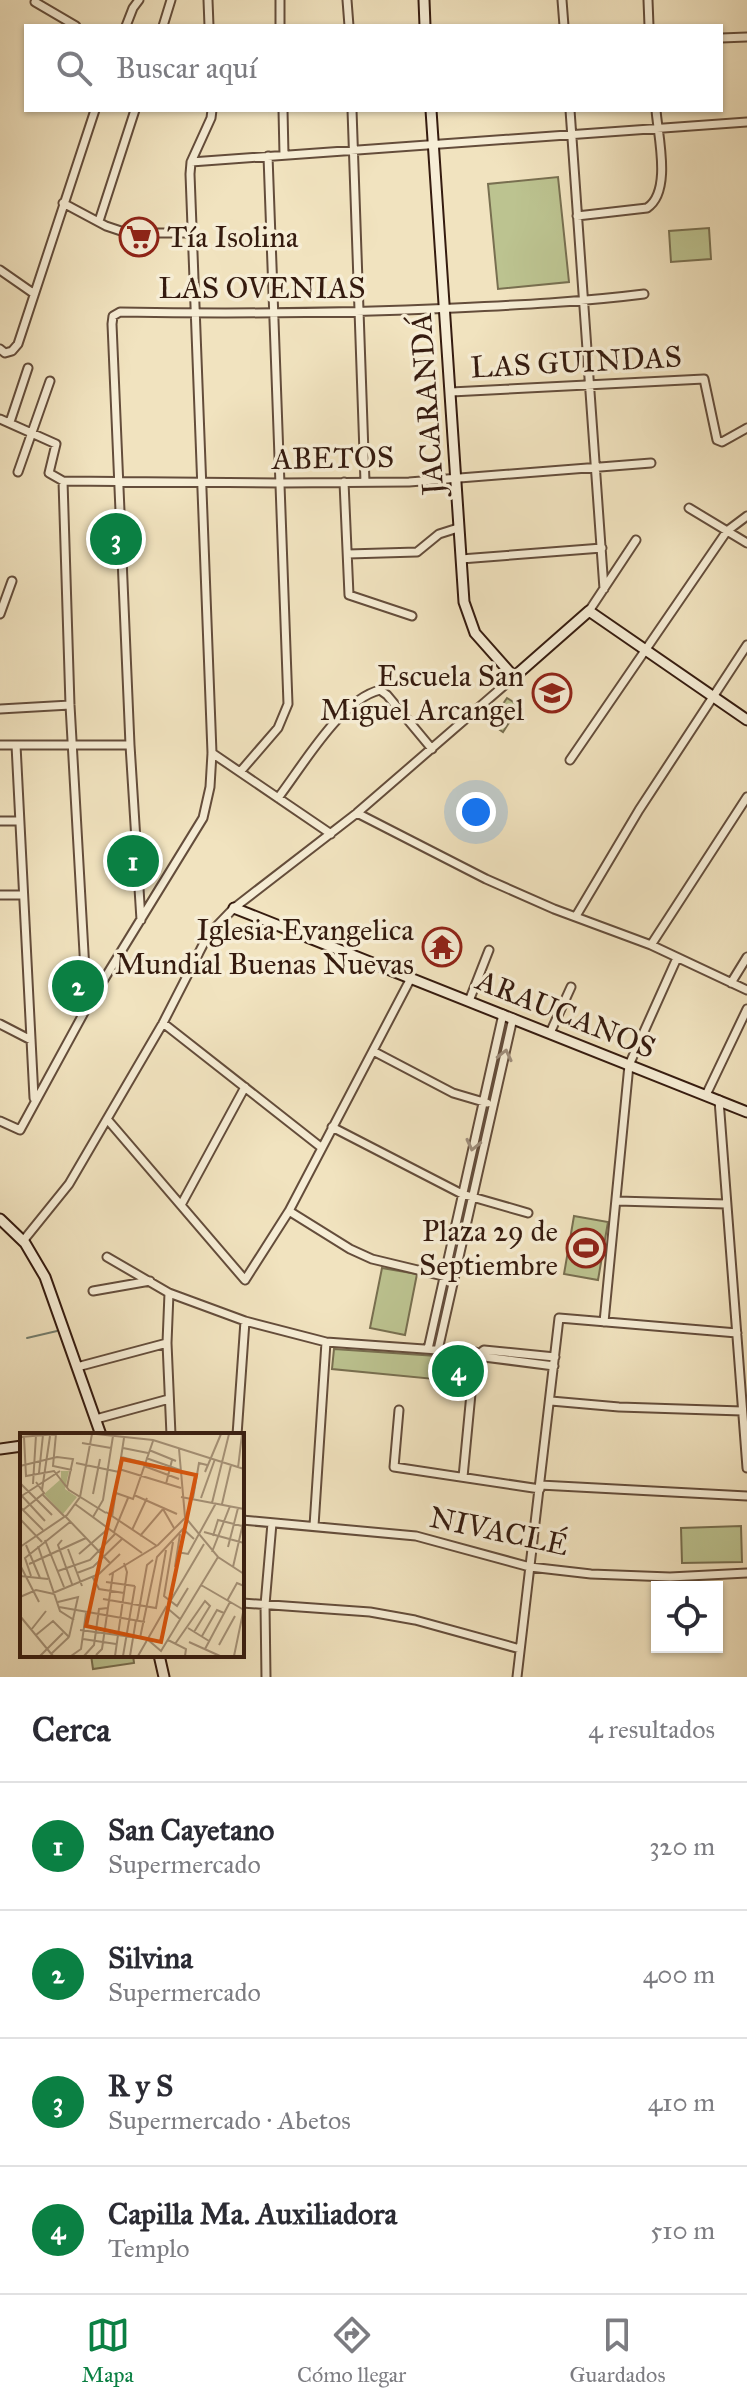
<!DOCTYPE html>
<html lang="es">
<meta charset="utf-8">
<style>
:root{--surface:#fff;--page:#f2f2f3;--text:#2b2b33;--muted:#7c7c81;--line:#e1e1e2;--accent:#0b8043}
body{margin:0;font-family:"IM FELL Great Primer",serif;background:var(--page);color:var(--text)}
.controls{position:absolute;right:24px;bottom:24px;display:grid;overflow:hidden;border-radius:0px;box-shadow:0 2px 6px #0004}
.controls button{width:72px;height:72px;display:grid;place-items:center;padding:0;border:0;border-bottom:2px solid var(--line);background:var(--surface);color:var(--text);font:40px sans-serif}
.you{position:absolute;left:476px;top:812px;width:28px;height:28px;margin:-20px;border:6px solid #fff;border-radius:50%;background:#1a73e8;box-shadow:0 0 0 12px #1a73e833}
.badge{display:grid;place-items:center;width:52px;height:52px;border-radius:50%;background:var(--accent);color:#fff;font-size:26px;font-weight:700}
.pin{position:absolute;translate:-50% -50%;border:4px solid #fff;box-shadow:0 2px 8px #0006}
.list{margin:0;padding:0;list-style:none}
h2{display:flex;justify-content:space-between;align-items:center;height:104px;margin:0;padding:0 32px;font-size:34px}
h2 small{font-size:26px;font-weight:400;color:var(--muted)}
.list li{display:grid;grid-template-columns:52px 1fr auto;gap:24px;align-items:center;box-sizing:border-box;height:128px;padding:0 32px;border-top:2px solid var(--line)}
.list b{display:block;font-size:30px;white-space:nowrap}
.list p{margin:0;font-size:26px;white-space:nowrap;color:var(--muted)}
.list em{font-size:26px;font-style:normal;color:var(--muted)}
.icon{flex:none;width:44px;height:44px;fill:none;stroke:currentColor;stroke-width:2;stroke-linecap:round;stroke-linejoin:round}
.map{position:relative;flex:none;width:747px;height:1677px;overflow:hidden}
.search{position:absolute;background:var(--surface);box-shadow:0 2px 6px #0004;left:24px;right:24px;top:24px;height:88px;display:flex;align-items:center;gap:20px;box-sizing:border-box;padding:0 28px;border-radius:0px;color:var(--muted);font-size:30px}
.sheet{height:616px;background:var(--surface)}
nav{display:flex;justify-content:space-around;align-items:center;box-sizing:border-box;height:112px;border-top:2px solid var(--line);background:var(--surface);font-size:22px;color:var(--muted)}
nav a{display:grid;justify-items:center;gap:4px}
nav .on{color:var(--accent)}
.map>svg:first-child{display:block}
.green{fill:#bcc390;stroke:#786f50;stroke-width:2}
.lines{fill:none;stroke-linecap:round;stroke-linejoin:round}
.stream{stroke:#737d6d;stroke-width:2}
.street-casing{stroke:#644d3b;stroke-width:11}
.secondary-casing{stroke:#351b0f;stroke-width:13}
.street{stroke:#f6edd5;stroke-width:7}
.secondary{stroke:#f6edd5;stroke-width:9}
.oneway{stroke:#9f8e7c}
.labels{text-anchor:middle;stroke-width:7;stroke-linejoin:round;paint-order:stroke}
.poi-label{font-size:30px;fill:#351b0f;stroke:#f6edd5;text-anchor:end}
.street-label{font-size:30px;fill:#351b0f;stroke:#f6edd5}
.inset-road{fill:none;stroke:#a69379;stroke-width:2}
.view{fill:#df560c;fill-opacity:0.15;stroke:#df560c;stroke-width:4}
.inset-edge{fill:none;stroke:#351b0f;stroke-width:4}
</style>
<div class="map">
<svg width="747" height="1677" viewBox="0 0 747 1677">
<rect width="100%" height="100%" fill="#f1e3bf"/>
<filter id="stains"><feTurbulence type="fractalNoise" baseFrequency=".0025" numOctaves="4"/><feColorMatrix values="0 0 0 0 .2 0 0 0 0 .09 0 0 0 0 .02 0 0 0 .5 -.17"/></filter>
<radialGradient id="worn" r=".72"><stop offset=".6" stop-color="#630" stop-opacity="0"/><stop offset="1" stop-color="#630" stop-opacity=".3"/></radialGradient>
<path class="green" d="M 558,177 L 569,282 L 498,289 L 488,184 Z
M 709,228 L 711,259 L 671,262 L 669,231 Z
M 507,698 L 520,706 L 503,732 L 490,723 Z
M 574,1216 L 608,1222 L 598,1280 L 564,1274 Z
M 382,1268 L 417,1274 L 405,1335 L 370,1328 Z
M 334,1349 L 437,1356 L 434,1379 L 332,1369 Z
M 741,1526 L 742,1562 L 682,1563 L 681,1528 Z
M 91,1655 L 133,1655 L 134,1663 L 93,1669 Z"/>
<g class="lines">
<path class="stream" d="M 27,1338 L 57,1331"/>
<g class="street-casing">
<path id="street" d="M 208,0 L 209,26
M 280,0 L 280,26
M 347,0 L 349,26
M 562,0 L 564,26
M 648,0 L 649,26
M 35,2 L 76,26
M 126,26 L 133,8 L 139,0
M 163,26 L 171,0
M 721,38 L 747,37
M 283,110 L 284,155
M 352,110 L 365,482
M 570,110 L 604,589
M 191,162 L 747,122
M 63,203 L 106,226 L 127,233 L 193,233
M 577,216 L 647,208 C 672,192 658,136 656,110
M 99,221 L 135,110
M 0,270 L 33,293
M 0,349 L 5,353 L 12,351 L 18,344 L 95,110
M 451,392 L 704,379 L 717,440 L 722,442 L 747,428
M 0,419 L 56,444 L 49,473 L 63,481 L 280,483 L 409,482 L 651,463
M 10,422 L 28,368
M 18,472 L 50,381
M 63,481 L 70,705 L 87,1006
M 344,482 L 349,595 L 412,616
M 689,508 L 747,543
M 348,554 L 417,552 L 439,534 L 458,528
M 461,559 L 602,548
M 589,611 L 636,540
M 0,614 L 12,581
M 0,709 L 70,705
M 0,745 L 130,745
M 16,745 L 34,1098
M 212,753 L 331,834
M 570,760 L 727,531 L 747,516
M 240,772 L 278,728 L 288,704 L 268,156
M 278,798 C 302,767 341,699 380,690 L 387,695 L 432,749
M 357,813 L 486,879 L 554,909 L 651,945 L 747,990
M 0,821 L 19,821
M 0,895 L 23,895
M 576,916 L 639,810 L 747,645
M 141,920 L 130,745 L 112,324 L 113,316 L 120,312 C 232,314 343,313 455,308 C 518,305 581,302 644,294
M 651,945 L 747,797
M 731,983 L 747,957
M 469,1001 L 489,950
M 163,1023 L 322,1148
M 0,1024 L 31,1040
M 550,1033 L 571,987
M 373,1051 L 453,1093 L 487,1103
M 706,1095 L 747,1009
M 719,1100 L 747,1468
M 107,1119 L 245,1280 L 289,1211 L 411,978
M 0,1121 L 20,1130 L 87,1007 L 203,818 L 210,787 L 212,753 L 190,174 L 191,162 L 211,118 L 212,110
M 332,1127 L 462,1194 L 528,1213
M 617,1201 L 726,1204
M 181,1205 L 245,1087
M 289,1211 L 350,1249 L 372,1259 L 447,1277
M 23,1241 L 69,1184 L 163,1023 L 208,935 L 234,908 L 357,813 L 514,677
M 107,1257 L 169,1293 L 245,1321 L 326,1342 L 480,1353 L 484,1350 L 555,1357
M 93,1291 L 150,1281
M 169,1293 L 167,1343 L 171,1435
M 604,1322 L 629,1065 L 677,958
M 428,1349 L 503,1014
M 438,1350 L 513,1018
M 480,1353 L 484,1357 L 554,1366
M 77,1367 L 167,1343
M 551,1401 L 619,1407 L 742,1411
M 399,1410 L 394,1467 L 540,1489
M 96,1419 L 169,1399
M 237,1435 L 245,1321
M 463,1477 L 475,1352
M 540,1485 L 747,1496
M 242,1520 L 416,1536 L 530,1567 L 591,1574 L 670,1577 L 747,1573
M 314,1526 L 326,1342
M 242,1603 L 370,1612 L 415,1620 L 520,1649
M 266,1677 L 265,1605 L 272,1523
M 517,1677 L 559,1318 L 737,1333"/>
</g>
<g class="secondary-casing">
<path id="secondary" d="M 424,0 L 425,26
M 431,110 L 464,602 L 475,633 L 514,677 L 589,611 L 747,720
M 234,908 L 747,1112
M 0,1219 L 25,1243 L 45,1277 L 101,1435
M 0,1449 L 22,1446
M 159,1655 L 164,1677"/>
</g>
<use href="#street" class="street"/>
<use href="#secondary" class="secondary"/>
</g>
<defs><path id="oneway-chevron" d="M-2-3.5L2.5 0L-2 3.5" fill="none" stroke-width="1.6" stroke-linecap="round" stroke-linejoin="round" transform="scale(2)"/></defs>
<g class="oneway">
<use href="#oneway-chevron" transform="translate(505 1055) rotate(-77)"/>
<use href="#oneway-chevron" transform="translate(473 1145) rotate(103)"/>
</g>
<defs>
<g id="supermarket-ring" transform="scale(2)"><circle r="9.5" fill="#f6edd5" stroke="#8f2418" stroke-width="1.5"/><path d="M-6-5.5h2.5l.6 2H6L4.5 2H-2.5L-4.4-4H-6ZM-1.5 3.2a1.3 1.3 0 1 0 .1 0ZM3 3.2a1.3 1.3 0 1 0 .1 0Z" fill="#8f2418"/></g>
<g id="school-ring" transform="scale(2)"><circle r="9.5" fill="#f6edd5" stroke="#8f2418" stroke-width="1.5"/><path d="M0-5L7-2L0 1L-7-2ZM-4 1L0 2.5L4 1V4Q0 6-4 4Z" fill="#8f2418"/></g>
<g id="temple-ring" transform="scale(2)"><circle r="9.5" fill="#f6edd5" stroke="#8f2418" stroke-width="1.5"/><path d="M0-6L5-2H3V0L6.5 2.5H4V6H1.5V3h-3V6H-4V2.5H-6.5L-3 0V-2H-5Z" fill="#8f2418"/></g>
<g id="stadium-ring" transform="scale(2)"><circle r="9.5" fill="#f6edd5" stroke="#8f2418" stroke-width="1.5"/><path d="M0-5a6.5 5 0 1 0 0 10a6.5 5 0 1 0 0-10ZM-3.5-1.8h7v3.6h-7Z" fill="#8f2418"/></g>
</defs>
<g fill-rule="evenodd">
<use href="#supermarket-ring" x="139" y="237"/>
<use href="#school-ring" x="552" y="693"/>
<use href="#temple-ring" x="442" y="947"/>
<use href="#stadium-ring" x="586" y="1248"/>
</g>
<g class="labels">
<g class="poi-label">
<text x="167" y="247" text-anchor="start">Tía Isolina</text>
<text x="524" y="686">Escuela San<tspan x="524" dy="34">Miguel Arcangel</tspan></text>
<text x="414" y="940">Iglesia Evangelica<tspan x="414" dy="34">Mundial Buenas Nuevas</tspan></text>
<text x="558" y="1241">Plaza 29 de<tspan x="558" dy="34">Septiembre</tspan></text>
</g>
<g class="street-label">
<text x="262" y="298">LAS OVENIAS</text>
<text transform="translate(576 362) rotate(-3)" y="10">LAS GUINDAS</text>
<text transform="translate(427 404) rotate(-94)" y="10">JACARANDÁ</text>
<text transform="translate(333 458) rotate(-1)" y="10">ABETOS</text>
<text transform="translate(566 1014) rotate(22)" y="10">ARAUCANOS</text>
<text transform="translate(499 1531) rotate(12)" y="10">NIVACLÉ</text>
</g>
</g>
<g transform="translate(20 1433)">
<rect width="224" height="224" fill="#f1e3bf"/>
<path d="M 41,38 L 49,38 L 45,56 L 57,64 L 43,81 L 24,61 L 41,46 Z" fill="#bcc390"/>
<path class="inset-road" d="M 36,1 L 33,33 L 52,37M 76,1 L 133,7 L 224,36M 0,4 L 38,1M 4,4 L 6,43 L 34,38 L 49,57 L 86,80M 62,10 L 91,15M 103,15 L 128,20M 159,16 L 165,84 L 198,124 L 224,141M 129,17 L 156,28M 101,24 L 125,30M 126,25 L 160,37M 56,30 L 99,39M 0,33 L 37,24 L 53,26 L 47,54M 124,33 L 159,46M 218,35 L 222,1M 99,36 L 161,55M 185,39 L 201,1M 19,40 L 23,2M 0,50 L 32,82M 13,51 L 16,2M 146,51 L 152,27M 22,57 L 30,3M 96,60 L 113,66 L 133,8M 73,61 L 80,26M 23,62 L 44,83M 114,62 L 157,81M 2,63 L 25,88M 0,64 L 40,38M 161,64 L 224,76M 173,65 L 179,30 L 187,32M 181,65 L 195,26M 192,70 L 209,1M 55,71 L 122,120M 202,71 L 211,32M 0,74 L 23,97M 3,77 L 24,60 L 16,49M 86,79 L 137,113M 45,83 L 90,130M 73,84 L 83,67 L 93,3M 92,84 L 104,5M 0,86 L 22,109M 112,97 L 127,65M 94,99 L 108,65M 184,99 L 224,110M 120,103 L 143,76 L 154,95M 193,103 L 198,87 L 222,93M 25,107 L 44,154M 42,107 L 38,112 L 52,151M 153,109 L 144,163 L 157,173 L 168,155M 6,112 L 20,145M 18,113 L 40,178 L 54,187M 0,114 L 47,82 L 60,64 L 72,1M 208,114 L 218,75M 48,116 L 62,153M 157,119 L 168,121 L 196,70M 192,119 L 210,73M 59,121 L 89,95M 9,131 L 66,105M 0,132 L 19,169M 155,134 L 160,101M 213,134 L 224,86M 38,138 L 70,127 L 95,101M 57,140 L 73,134 L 103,105M 89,142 L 138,112 L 165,85M 0,143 L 28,146M 11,143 L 5,125 L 50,89M 72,143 L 79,156 L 104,160M 86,149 L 115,153M 181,152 L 224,177M 33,160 L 79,141 L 100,121M 0,164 L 16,157 L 34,161M 83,166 L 136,175 L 146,117M 151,167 L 184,111M 207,168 L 217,150 L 224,153M 38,169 L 58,164 L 49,204M 39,174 L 125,189M 0,183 L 33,223M 117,188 L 127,132 L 133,127M 168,195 L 189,208M 11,197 L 26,178M 60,197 L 127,206 L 141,218 L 198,124M 16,202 L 33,188 L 49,204M 182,203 L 197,177 L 204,180M 120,205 L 137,124 L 163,96 L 174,106M 63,206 L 96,211M 148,207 L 166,216 L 165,223M 169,209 L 200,223M 155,211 L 185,168 L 190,173 L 174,199M 199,212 L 215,183M 185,216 L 210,169M 31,221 L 49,204M 76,222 L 82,216 L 93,140M 20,223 L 43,200M 51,223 L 61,216 L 66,180M 64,223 L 74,212 L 79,176 L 88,175M 95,223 L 107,139 L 104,130M 103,223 L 115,153M 110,223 L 116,187M 118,223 L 146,174 L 160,186M 214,223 L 224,175"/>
<path class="view" d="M 102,26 L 176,42 L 141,209 L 66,193 Z"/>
<rect width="224" height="224" class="inset-edge"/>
</g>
<rect width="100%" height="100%" filter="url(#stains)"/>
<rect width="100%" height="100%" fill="url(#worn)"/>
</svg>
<div class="controls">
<button><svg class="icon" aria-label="locate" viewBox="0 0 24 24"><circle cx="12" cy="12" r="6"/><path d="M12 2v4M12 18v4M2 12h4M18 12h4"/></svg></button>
</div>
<div class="you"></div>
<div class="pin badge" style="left:133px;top:861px">1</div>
<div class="pin badge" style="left:78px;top:986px">2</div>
<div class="pin badge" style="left:116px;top:539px">3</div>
<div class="pin badge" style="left:458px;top:1371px">4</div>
<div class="search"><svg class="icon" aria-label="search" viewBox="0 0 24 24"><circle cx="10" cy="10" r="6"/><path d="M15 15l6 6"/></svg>Buscar aquí</div>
</div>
<section class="sheet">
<h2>Cerca<small>4 resultados</small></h2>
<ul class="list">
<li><span class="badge">1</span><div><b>San Cayetano</b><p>Supermercado</p></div><em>320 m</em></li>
<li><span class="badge">2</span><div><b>Silvina</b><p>Supermercado</p></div><em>400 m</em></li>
<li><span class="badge">3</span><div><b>R y S</b><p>Supermercado · Abetos</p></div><em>410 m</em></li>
<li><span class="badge">4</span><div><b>Capilla Ma. Auxiliadora</b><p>Templo</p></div><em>510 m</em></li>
</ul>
</section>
<nav>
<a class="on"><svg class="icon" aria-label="map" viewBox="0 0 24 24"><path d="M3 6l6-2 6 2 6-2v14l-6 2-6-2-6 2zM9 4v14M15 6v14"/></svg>Mapa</a>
<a><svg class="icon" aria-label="directions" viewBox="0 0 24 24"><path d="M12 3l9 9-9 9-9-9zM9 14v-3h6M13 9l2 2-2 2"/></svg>Cómo llegar</a>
<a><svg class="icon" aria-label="saved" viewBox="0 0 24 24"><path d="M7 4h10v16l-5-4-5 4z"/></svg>Guardados</a>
</nav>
